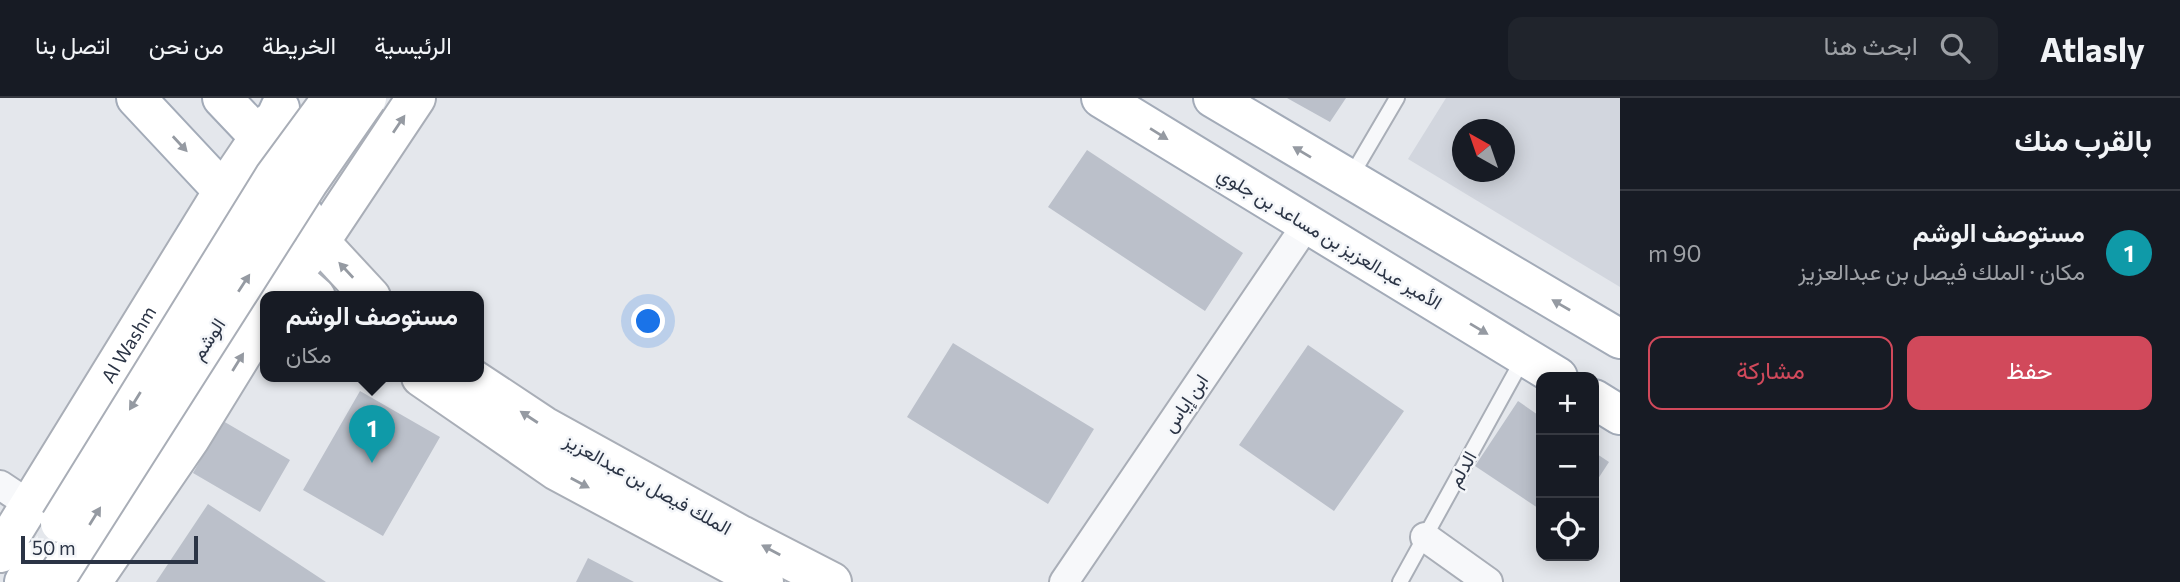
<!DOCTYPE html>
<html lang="ar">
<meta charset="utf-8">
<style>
:root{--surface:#171b24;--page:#20242c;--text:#f1f3f6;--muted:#9ea1a6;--line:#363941;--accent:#d1495b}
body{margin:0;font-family:Commissioner,Vazirmatn,sans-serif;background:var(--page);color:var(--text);direction:rtl}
.controls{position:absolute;right:21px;bottom:21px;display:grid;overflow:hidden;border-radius:14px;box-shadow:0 4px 18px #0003}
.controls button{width:63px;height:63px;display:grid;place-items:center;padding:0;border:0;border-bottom:2px solid var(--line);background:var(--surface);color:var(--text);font:35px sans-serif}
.compass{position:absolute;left:1452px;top:21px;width:63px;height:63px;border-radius:50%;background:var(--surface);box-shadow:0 4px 18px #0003;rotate:320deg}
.scale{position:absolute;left:21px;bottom:18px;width:177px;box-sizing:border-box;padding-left:7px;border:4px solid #2b3445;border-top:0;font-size:19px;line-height:24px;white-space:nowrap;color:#2b3445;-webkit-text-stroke:5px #f4f6f9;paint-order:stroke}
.you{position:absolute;left:649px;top:224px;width:24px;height:24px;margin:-18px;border:5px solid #fff;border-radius:50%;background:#1a73e8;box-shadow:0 0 0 10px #1a73e833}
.badge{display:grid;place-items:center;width:46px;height:46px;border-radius:50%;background:var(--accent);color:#fff;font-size:23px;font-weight:700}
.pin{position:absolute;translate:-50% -58px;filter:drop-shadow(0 2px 4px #0008)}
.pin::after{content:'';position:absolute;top:37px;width:24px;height:21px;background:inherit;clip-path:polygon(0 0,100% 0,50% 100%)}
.popup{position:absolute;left:260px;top:193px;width:224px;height:91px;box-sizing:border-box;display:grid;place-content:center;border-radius:14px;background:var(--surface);filter:drop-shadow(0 2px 5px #0005);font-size:23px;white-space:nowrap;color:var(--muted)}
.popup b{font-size:26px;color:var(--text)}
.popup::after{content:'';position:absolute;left:50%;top:100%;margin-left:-14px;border:14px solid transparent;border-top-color:var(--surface)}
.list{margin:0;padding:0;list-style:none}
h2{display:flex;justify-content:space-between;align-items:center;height:91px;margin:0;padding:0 28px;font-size:30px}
h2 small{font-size:23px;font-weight:400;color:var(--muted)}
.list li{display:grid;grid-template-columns:46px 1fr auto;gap:21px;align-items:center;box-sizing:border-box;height:126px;padding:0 28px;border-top:2px solid var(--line)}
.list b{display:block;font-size:26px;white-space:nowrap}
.list p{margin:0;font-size:23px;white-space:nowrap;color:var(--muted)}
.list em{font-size:23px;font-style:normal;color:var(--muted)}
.actions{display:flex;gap:14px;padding:21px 28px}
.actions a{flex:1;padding:16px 0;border:2px solid var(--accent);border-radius:14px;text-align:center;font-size:24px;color:var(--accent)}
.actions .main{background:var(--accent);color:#fff}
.icon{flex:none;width:38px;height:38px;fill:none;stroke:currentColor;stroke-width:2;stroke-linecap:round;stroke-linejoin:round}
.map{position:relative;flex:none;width:1620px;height:484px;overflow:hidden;direction:ltr}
header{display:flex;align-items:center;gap:42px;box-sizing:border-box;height:98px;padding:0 35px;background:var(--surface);border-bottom:2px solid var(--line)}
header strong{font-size:33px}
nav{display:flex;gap:38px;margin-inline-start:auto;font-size:24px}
.search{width:490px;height:63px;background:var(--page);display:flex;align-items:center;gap:18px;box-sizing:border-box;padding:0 24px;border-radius:14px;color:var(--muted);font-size:26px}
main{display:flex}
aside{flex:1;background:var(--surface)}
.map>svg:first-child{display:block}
.built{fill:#d2d6de;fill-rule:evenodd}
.building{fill:#bbc0ca}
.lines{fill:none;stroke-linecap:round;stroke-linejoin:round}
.lane-casing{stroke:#a9aeb7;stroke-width:18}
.street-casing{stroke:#a9aeb7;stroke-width:32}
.secondary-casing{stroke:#a9aeb7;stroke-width:42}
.primary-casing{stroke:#a3abb8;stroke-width:42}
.lane{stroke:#f7f8fa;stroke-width:14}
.street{stroke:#f7f8fa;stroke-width:28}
.secondary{stroke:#fff;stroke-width:38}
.primary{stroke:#fff;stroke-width:38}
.secondary-bridge-casing{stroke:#a9aeb7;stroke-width:42;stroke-linecap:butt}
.secondary-bridge{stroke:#fff;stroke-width:38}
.oneway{fill:#959aa2}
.labels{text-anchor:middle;stroke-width:5;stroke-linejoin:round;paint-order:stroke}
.street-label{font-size:19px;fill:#2b3445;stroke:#f4f6f9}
</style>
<header>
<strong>Atlasly</strong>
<div class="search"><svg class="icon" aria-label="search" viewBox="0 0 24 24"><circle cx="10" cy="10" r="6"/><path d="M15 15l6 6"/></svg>ابحث هنا</div>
<nav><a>الرئيسية</a><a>الخريطة</a><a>من نحن</a><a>اتصل بنا</a></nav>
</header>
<main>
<aside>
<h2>بالقرب منك<small></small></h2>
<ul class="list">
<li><span class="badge" style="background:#0f9aa8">1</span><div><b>مستوصف الوشم</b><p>مكان · الملك فيصل بن عبدالعزيز</p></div><em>90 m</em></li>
</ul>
<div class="actions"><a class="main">حفظ</a><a>مشاركة</a></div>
</aside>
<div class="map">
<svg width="1620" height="484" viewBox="0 0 1620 484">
<rect width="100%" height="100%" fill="#e4e7ec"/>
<path class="built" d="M 1446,0 L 1620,0 L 1620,189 L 1408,61 ZM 1462,32 L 1504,32 L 1504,74 L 1462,74 Z"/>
<path class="building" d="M 1287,0 L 1346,0 L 1330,24 Z
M 1087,52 L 1243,155 L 1205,213 L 1048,109 Z
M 953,245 L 1094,331 L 1048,406 L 907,319 Z
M 1308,247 L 1404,313 L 1334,413 L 1239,347 Z
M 360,293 L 440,339 L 383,438 L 303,392 Z
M 1518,303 L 1541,319 L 1541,412 L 1475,368 Z
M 223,323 L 290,362 L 260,414 L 193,375 Z
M 1594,354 L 1609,364 L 1594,387 Z
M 208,406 L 326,484 L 156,484 Z
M 588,460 L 634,484 L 576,484 Z"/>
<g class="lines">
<g class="lane-casing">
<path id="lane" d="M 1350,80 L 1397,0
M 1400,484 L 1524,259"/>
</g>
<g class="street-casing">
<path id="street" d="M 0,387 L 30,407
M 1425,439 L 1488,484
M 1064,484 L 1307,126"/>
</g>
<g class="secondary-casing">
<g id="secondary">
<path d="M 320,144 L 371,199"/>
<path d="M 291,177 L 316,199"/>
<path d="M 278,199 L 291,177 L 320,144 L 416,0"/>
<path d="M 421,279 L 557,373 L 764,484"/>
<path d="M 470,279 L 544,328 L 741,437 L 832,484"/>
<path id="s1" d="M 0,455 L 223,93 L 269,25"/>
<path d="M 92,484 L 190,341 L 265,219"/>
</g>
</g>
<g class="primary-casing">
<path id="primary" d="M 136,0 L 223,93 L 291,177
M 222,0 L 259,39 L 320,144
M 1101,0 L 1558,279
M 1213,0 L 1620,241
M 262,121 C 248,81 263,46 280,10
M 196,138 C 216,123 238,109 264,115
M 1594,301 L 1620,317
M 24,484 L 37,462"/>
</g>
<use href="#lane" class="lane"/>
<use href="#street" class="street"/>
<use href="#secondary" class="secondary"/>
<use href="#primary" class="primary"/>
<g class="secondary-bridge-casing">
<path id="secondary-bridge" d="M 60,425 L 274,79 L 332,0
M 59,476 L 308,85 L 367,0"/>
</g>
<use href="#secondary-bridge" class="secondary-bridge"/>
</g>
<defs><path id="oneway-solid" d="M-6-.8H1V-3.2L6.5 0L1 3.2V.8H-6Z" transform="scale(1.75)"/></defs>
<g class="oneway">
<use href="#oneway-solid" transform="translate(399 26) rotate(-56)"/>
<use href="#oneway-solid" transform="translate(1159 36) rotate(32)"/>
<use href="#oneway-solid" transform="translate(180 46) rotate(47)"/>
<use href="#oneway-solid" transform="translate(1302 54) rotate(-149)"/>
<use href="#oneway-solid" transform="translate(346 172) rotate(-133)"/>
<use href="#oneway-solid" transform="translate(244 185) rotate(-57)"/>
<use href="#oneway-solid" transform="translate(1561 207) rotate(-150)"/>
<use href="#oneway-solid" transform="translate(1479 231) rotate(31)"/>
<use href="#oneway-solid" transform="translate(238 264) rotate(-58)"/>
<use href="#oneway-solid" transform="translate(135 303) rotate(122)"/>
<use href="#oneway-solid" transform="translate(529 319) rotate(-147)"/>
<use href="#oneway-solid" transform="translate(580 385) rotate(28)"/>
<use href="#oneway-solid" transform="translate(95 418) rotate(-58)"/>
<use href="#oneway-solid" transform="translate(771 452) rotate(-152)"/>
</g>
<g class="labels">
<g class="street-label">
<text transform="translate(1330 140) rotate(31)" y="7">الأمير عبدالعزيز بن مساعد بن جلوي</text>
<text transform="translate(208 241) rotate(-57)" y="7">الوشم</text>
<text dy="7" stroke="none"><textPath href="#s1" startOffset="245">Al Washm</textPath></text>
<text transform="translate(1185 305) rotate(-56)" y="7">ابن إياس</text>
<text transform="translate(1462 371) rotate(-61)" y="7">الدلم</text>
<text transform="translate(648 386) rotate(29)" y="7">الملك فيصل بن عبدالعزيز</text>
</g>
</g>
</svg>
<div class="controls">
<button>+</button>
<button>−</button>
<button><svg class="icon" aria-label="locate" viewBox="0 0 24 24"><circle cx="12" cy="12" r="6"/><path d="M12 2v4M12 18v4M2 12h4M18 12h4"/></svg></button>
</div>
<svg class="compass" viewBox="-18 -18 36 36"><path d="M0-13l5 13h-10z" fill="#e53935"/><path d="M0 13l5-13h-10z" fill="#9ea1a6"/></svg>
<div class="scale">50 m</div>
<div class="you"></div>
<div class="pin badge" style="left:372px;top:365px;background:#0f9aa8">1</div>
<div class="popup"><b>مستوصف الوشم</b>مكان</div>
</div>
</main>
